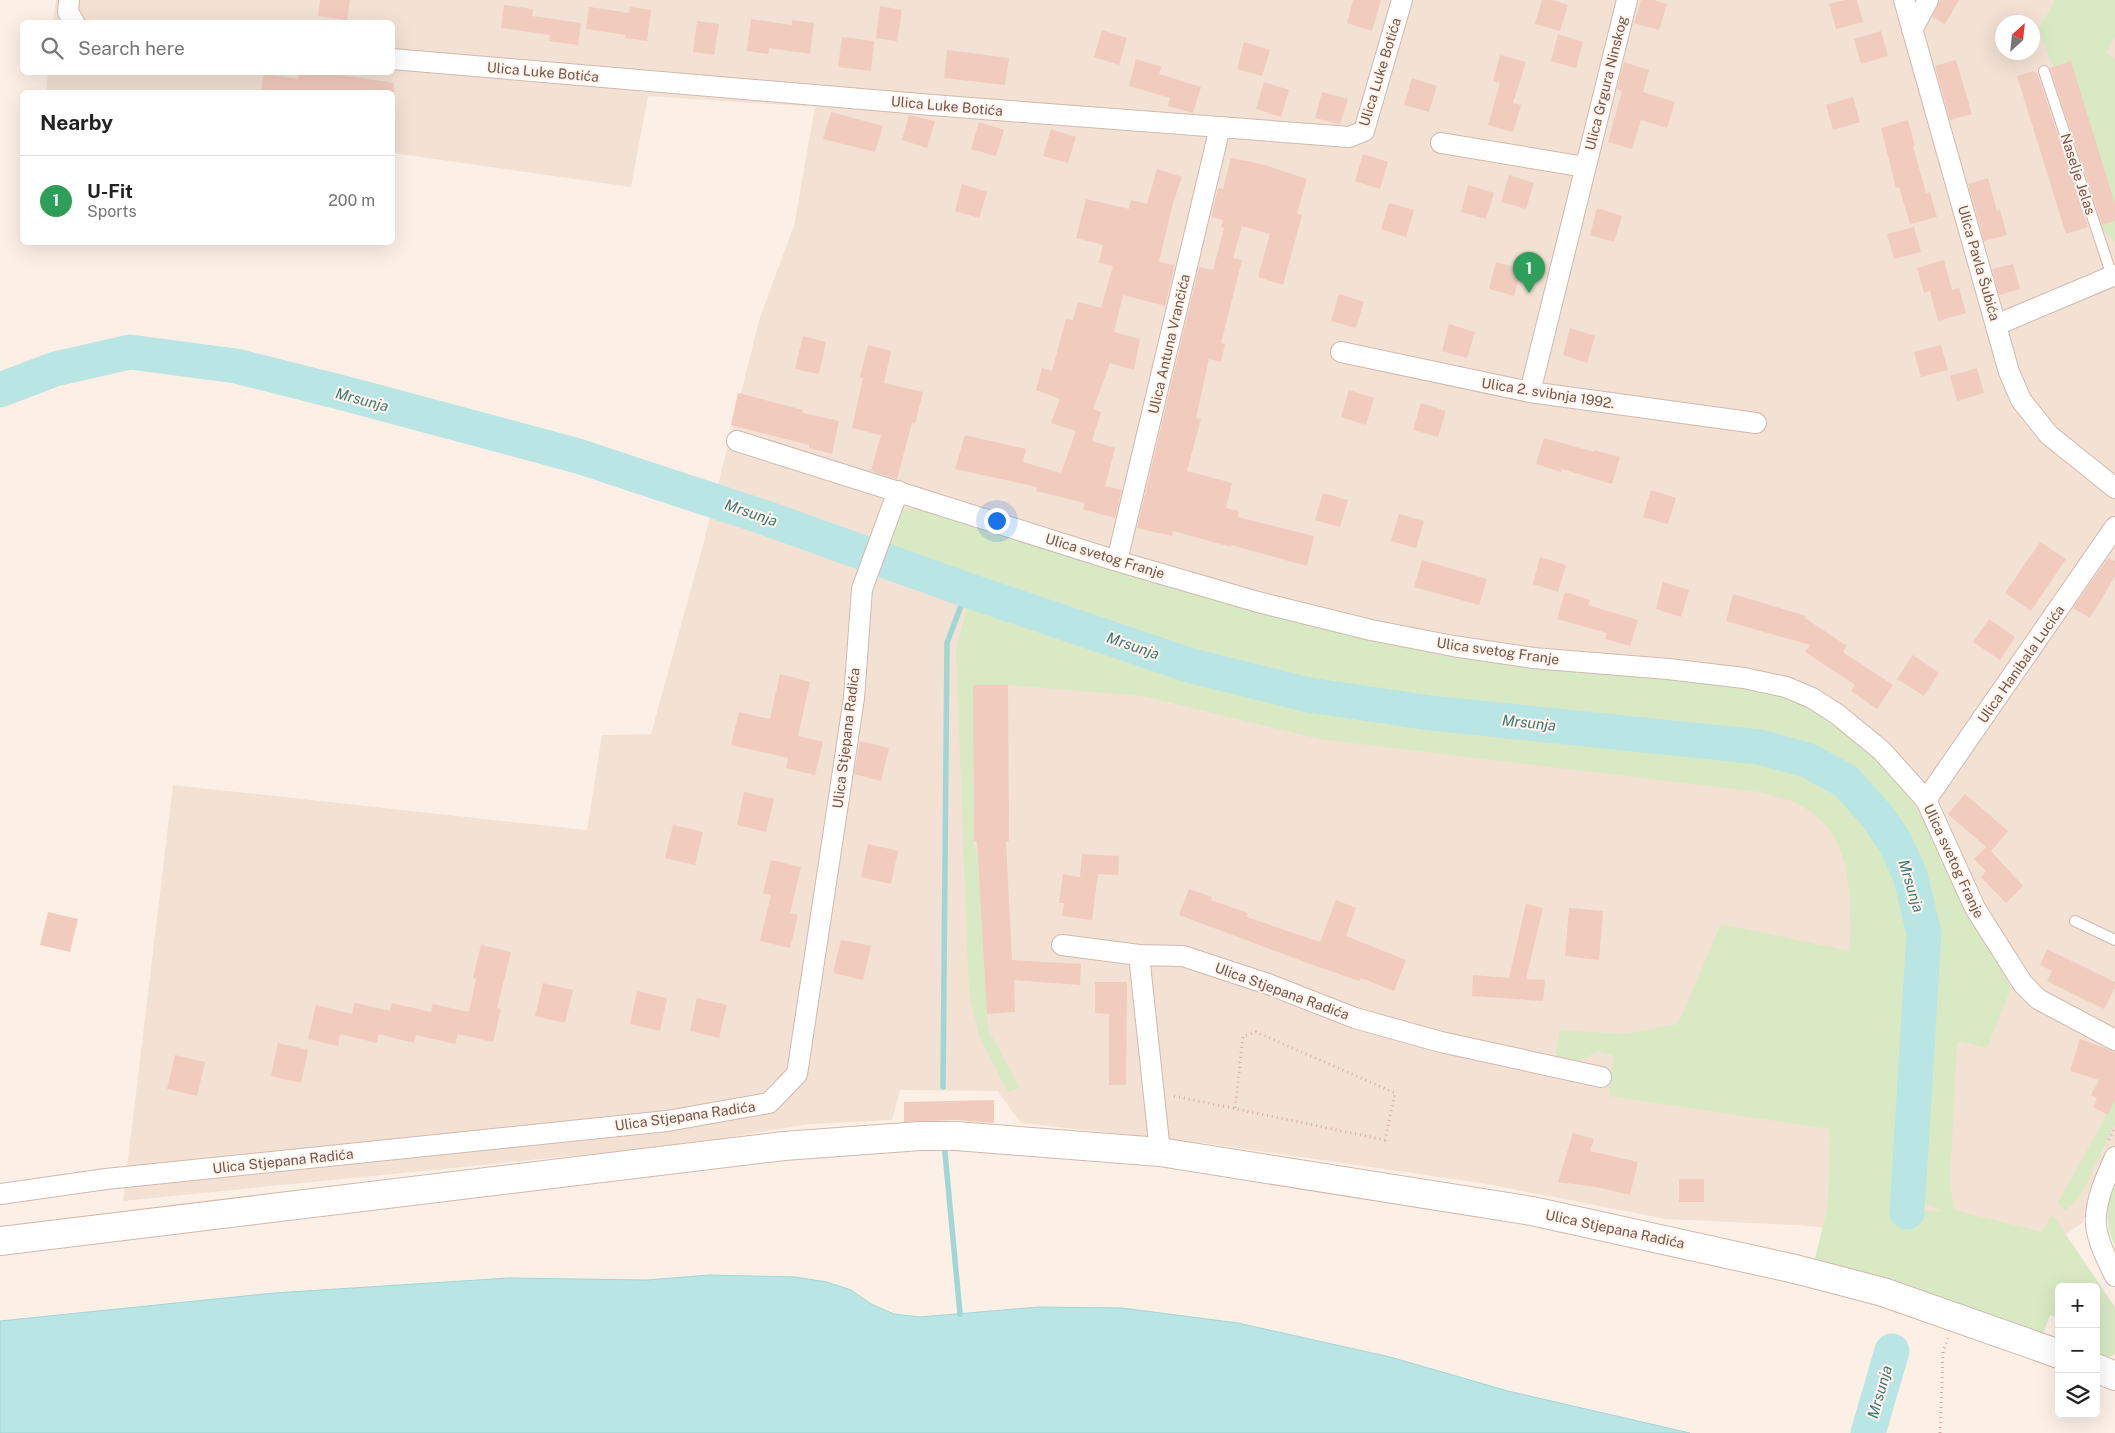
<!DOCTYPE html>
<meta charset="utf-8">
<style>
:root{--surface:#fff;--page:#f2f2f2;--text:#222;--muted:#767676;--line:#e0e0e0;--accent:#0b8043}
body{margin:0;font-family:"Public Sans",sans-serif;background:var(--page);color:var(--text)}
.controls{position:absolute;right:15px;bottom:15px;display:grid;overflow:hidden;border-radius:8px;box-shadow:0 5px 20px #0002}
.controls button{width:45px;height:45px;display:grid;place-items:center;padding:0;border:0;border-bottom:1px solid var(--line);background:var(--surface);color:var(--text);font:25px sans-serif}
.compass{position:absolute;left:1995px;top:15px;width:45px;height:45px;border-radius:50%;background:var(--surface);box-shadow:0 5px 20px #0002;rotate:27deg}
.you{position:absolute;left:996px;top:520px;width:18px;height:18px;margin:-12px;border:4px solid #fff;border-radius:50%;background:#1a73e8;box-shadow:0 0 0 8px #1a73e833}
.badge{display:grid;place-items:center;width:32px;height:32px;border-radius:50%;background:var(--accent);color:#fff;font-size:16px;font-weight:700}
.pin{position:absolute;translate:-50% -41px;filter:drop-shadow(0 1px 2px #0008)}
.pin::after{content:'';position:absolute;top:26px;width:18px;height:15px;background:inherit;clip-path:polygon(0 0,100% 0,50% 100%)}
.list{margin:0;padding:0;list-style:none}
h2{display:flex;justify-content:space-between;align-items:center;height:65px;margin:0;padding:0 20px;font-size:21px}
h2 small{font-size:16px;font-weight:400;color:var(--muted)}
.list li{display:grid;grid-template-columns:32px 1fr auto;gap:15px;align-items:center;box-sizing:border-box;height:90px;padding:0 20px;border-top:1px solid var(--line)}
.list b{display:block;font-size:19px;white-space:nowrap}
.list p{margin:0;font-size:16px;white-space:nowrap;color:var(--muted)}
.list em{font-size:16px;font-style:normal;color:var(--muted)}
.icon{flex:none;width:28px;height:28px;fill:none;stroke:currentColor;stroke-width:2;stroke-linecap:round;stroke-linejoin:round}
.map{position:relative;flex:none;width:2115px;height:1433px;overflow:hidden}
.search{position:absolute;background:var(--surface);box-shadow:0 5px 20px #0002;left:20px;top:20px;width:375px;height:55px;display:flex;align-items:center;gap:12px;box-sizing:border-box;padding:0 18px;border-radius:8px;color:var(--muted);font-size:19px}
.panel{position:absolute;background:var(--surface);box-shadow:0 5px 20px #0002;left:20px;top:90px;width:375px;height:155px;border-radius:8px}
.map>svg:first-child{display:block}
.residential{fill:#f3e1d4;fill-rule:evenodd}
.green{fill:#d9e9c4}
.water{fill:#bae5e5;stroke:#a1d6d7}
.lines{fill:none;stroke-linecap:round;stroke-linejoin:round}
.stream{stroke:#a1d6d7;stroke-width:5.5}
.river{stroke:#bae5e5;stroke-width:35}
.building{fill:#f1cbbe}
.lane-casing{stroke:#d0b9af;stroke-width:12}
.street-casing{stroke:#d0b9af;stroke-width:22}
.secondary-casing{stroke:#d2b8ac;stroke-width:30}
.path{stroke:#d6aea1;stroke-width:3;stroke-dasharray:1 4;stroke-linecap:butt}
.lane{stroke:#fff;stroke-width:10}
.street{stroke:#fff;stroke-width:20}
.secondary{stroke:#fff;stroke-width:28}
.labels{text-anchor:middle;stroke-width:4;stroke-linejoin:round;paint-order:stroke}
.street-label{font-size:14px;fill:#75544b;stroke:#fff5ec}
.water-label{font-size:15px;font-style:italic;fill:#3f787a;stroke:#fff5ec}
</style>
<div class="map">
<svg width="2115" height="1433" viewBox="0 0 2115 1433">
<rect width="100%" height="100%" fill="#fcf0e6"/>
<path class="residential" d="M 56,0 L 2115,0 L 2115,1153 L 2082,1223 L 2037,1256 L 1948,1238 L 1796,1225 L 1666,1219 L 1487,1184 L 1204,1143 L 1021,1123 L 997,1091 L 900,1090 L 892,1120 L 810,1124 L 681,1145 L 123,1201 L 173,785 L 587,830 L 602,735 L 651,734 L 702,549 L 760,317 L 794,226 L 815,107 L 648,96 L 631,187 L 393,153 L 392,92 L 46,92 L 48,73 L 392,72 L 392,22 L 53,22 ZM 2002,22 L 2032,22 L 2032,52 L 2002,52 Z"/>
<path class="green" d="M 2055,0 L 2115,0 L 2115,36 L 2106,53 L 2115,59 L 2115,204 L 2071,62 L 2052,67 L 2039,28 Z
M 2115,221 L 2115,241 L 2108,236 L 2101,226 Z
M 920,508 L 1221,601 L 1306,625 L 1376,640 L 1771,691 L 1798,700 L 1826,716 L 1887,765 L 1916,806 L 1973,922 L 2011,988 L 1987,1048 L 1957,1041 L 1950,1180 L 1954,1210 L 2042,1232 L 2052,1214 L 2115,1307 L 2115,1354 L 2110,1357 L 2096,1353 L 2096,1287 L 2059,1287 L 2059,1318 L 2050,1315 L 2043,1334 L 1889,1280 L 1814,1262 L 1828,1206 L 1830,1129 L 1610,1096 L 1608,1086 L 1614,1056 L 1597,1051 L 1576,1064 L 1555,1060 L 1560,1030 L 1624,1034 L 1678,1024 L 1721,924 L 1850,951 C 1850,896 1856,836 1800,805 C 1789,799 1773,796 1760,792 L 1319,739 L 1143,696 L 1008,685 L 973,685 L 974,841 L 978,858 L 988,1029 L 1020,1088 L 1008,1092 L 980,1038 L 969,995 L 956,650 L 968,603 L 1060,635 L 1252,695 L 1312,707 L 1360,716 L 1731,757 L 1787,766 L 1823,782 L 1850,803 L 1874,832 L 1906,901 L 1912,942 L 1910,1012 L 1891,1210 L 1942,1211 L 1921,1202 L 1938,948 L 1931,899 L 1925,876 L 1900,824 L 1879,796 L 1846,767 L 1820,752 L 1773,735 L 1505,706 L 1324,684 L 1248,666 L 1201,653 L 889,549 L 898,515 L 906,509 Z
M 2115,1100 L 2115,1124 L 2082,1193 L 2074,1203 L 2066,1210 L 2061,1208 L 2058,1202 Z
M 2115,1179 L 2115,1246 C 2105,1226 2105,1199 2115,1179 Z"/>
<path class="water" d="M 710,1275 L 795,1277 L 827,1282 L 851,1290 L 871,1304 L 894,1314 L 920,1317 L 1039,1307 L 1122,1308 L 1238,1323 L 1390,1357 L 1508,1391 L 1690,1433 L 0,1433 L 0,1321 L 274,1293 L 509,1278 L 647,1280 Z"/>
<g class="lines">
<path class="stream" d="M 943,1087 L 947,643 L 967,590
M 944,1142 L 960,1314"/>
<path class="river" d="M 0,390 L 55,369 L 130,352 L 236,366 L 351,395 L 578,456 L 763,517 L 967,590 L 1192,666 L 1309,695 L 1431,713 L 1759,747 L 1807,760 L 1846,781 L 1877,816 L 1895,842 L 1910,875 L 1924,933 L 1907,1212
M 1868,1433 L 1892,1351"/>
</g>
<path class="building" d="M 320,0 L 350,0 L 347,20 L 318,16 Z
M 1353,0 L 1381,0 L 1372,31 L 1347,23 Z
M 1542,0 L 1552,0 L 1568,5 L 1560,31 L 1535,24 Z
M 1641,0 L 1654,0 L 1667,4 L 1659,30 L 1634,23 Z
M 1845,0 L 1857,0 L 1863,22 L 1836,29 L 1829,4 Z
M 1940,0 L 1959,0 L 1945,24 L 1932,17 Z
M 504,5 L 533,9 L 532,16 L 581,23 L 578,45 L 549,41 L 550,35 L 501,28 Z
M 880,6 L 902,10 L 897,41 L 876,38 Z
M 589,7 L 629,13 L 630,7 L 651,10 L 647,41 L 625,38 L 626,35 L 586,29 Z
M 751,19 L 792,25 L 792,20 L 814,23 L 810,54 L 769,48 L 768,54 L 747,51 Z
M 697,21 L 719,24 L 714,55 L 693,52 Z
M 1102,30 L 1127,38 L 1119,65 L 1094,57 Z
M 1881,31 L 1888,56 L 1861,64 L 1854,39 Z
M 1558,34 L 1583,42 L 1576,68 L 1551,61 Z
M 842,37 L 874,41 L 871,71 L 838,67 Z
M 1244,42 L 1270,50 L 1262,76 L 1237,69 Z
M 947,50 L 1009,58 L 1005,85 L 944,78 Z
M 1500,55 L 1526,62 L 1513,103 L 1521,105 L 1513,132 L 1488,125 L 1500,83 L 1493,81 Z
M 1136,59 L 1162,67 L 1159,74 L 1201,87 L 1193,113 L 1168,106 L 1170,98 L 1129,86 Z
M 1956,60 L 1972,114 L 1950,120 L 1935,66 Z
M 2071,61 L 2115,204 L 2115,221 L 2102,225 L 2050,68 Z
M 1624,62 L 1649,70 L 1643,92 L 1675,102 L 1667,128 L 1641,120 L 1632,149 L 1608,142 L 1622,91 L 1617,89 Z
M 2035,71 L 2035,73 L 2037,72 L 2088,227 L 2066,234 L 2017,76 Z
M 299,72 L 322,72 L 394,83 L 394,92 L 261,92 L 264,74 L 298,79 Z
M 1412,78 L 1437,86 L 1429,112 L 1404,105 Z
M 1264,82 L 1289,90 L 1281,117 L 1256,109 Z
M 1322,92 L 1348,99 L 1340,124 L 1315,118 Z
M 1853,97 L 1860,122 L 1833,130 L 1826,105 Z
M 831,112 L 883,126 L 875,152 L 823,139 Z
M 909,115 L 935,121 L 927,148 L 902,140 Z
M 1908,120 L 1915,146 L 1913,146 L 1926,193 L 1930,192 L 1937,217 L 1910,224 L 1899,187 L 1896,188 L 1881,128 Z
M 979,122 L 1004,130 L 996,156 L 971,149 Z
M 1051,129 L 1076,137 L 1068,163 L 1043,156 Z
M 1363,154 L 1388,162 L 1380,189 L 1355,181 Z
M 1231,158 L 1261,164 L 1307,179 L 1297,213 L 1302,215 L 1283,285 L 1258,277 L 1270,234 L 1242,226 L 1233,258 L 1242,260 L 1221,343 L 1225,344 L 1221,362 L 1209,359 L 1196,418 L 1201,419 L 1187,471 L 1232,483 L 1226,508 L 1239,511 L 1238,517 L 1314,536 L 1307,566 L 1231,545 L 1231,547 L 1173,531 L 1172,536 L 1137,528 L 1199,267 L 1213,270 L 1224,228 L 1221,227 L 1223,220 L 1211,217 L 1218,188 L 1223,189 Z
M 1157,169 L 1182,177 L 1173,203 L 1159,262 L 1175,265 L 1165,306 L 1123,295 L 1114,332 L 1140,339 L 1134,370 L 1110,363 L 1093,409 L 1101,412 L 1092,441 L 1115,448 L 1105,486 L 1122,490 L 1115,518 L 1083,509 L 1085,503 L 1036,491 L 1037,487 L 955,469 L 965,435 L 1026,449 L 1023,462 L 1061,473 L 1076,431 L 1051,423 L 1060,399 L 1036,390 L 1042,368 L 1052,371 L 1066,319 L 1073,320 L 1078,302 L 1101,308 L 1113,266 L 1099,263 L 1103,245 L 1076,238 L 1086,199 L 1129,209 L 1131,200 L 1147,204 Z
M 1509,175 L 1534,183 L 1526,209 L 1501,202 Z
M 1988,178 L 1997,211 L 2000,210 L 2007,235 L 1984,241 L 1968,184 Z
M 962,184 L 987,192 L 979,218 L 955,211 Z
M 1468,185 L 1494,193 L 1486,219 L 1461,212 Z
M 1389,203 L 1414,210 L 1406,237 L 1381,229 Z
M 1597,208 L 1622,216 L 1614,242 L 1590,235 Z
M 1914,227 L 1921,252 L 1894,259 L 1887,234 Z
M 1944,260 L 1952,290 L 1959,288 L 1966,313 L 1938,321 L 1930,291 L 1924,293 L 1917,268 Z
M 1496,262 L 1522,269 L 1514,296 L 1489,289 Z
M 2013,264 L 2020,289 L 1999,295 L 1992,269 Z
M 1339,294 L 1364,302 L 1356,328 L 1331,321 Z
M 1449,324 L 1475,332 L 1467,358 L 1442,351 Z
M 1570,328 L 1595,336 L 1587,363 L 1563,355 Z
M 803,336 L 826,342 L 819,374 L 795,369 Z
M 868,345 L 891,351 L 884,383 L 923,392 L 915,424 L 912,423 L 897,479 L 871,471 L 881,435 L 852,428 L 863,378 L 860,377 Z
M 1941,345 L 1948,370 L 1921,377 L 1914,352 Z
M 1977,368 L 1984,393 L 1957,401 L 1950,376 Z
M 1349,390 L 1374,398 L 1366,425 L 1341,417 Z
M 738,393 L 803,410 L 803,413 L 839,421 L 832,454 L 809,448 L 809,445 L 731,425 Z
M 1421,403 L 1446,411 L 1438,437 L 1413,430 Z
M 1544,438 L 1594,452 L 1594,450 L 1620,457 L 1612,484 L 1562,469 L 1561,472 L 1536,464 Z
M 1651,490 L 1676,498 L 1668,524 L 1643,517 Z
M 1323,493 L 1348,500 L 1340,527 L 1315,520 Z
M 1399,514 L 1424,521 L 1416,548 L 1391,541 Z
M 2040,542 L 2066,559 L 2031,611 L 2005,593 Z
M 1540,557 L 1566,565 L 1558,592 L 1533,584 Z
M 2108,558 L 2115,561 L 2115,576 L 2090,618 L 2073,608 Z
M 1422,560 L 1487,579 L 1479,605 L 1414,587 Z
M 1663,582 L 1689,590 L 1681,617 L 1656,609 Z
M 1565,592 L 1590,600 L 1588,605 L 1638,620 L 1630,646 L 1605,639 L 1607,633 L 1557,619 Z
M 1733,594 L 1806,616 L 1805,618 L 1847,646 L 1843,652 L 1893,685 L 1877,709 L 1851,691 L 1855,685 L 1805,652 L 1810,645 L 1726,621 Z
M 1989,619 L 2015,637 L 2000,660 L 1973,642 Z
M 1913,655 L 1939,673 L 1924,696 L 1897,679 Z
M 780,674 L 810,682 L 798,736 L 823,742 L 815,775 L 786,768 L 788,758 L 731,745 L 739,712 L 770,719 Z
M 973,685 L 1008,685 L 1009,841 L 1006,841 L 1012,960 L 1081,964 L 1080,985 L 1014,980 L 1015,1012 L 987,1014 L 977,841 L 974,841 Z
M 860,741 L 889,748 L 881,781 L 854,774 Z
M 744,792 L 774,799 L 766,832 L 737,825 Z
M 1965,794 L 2008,831 L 1991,851 L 2023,886 L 2006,903 L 1981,877 L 1986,871 L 1974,859 L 1986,847 L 1948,814 Z
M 673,825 L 703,832 L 695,865 L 665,858 Z
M 868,844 L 898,851 L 891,884 L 861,877 Z
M 1082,854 L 1119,856 L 1118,875 L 1098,874 L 1092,920 L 1062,916 L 1064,903 L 1059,903 L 1063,874 L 1080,877 Z
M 771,860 L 801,867 L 790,913 L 798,915 L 790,948 L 760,941 L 771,895 L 763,893 Z
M 1189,889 L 1212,897 L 1211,900 L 1248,913 L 1247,917 L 1320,942 L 1336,900 L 1356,908 L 1346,936 L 1406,960 L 1394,991 L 1361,978 L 1359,981 L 1313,965 L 1179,915 Z
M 1526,904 L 1543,908 L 1526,979 L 1545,980 L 1543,1001 L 1472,996 L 1473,975 L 1509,978 Z
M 1569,908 L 1603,911 L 1599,960 L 1565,956 Z
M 48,912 L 78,919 L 70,952 L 40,945 Z
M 841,940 L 871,946 L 863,980 L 833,973 Z
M 481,945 L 511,952 L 497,1008 L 501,1009 L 493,1042 L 458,1034 L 455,1044 L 416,1035 L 414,1043 L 379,1034 L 377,1043 L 340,1034 L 338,1046 L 308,1039 L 316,1005 L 352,1014 L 355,1003 L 390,1011 L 392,1003 L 431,1012 L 433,1004 L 469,1012 L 476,979 L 473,978 Z
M 2047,949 L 2115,982 L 2115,988 L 2104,1009 L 2047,981 L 2052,971 L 2040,965 Z
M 1095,982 L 1127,982 L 1126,1085 L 1109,1085 L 1109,1014 L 1095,1013 Z
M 543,983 L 573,990 L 565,1023 L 535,1016 Z
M 637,991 L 667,998 L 660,1031 L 630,1024 Z
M 697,998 L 727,1005 L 719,1038 L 690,1031 Z
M 2080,1039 L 2115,1052 L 2115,1100 L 2108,1115 L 2093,1107 L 2097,1098 L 2091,1095 L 2099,1080 L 2070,1071 Z
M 278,1043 L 308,1050 L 301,1083 L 271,1076 Z
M 175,1055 L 205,1062 L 197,1096 L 167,1089 Z
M 994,1100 L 994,1123 L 956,1120 L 904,1122 L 904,1102 Z
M 1573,1133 L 1594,1139 L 1590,1151 L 1638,1162 L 1630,1195 L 1597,1187 L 1558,1182 Z
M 1679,1179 L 1704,1179 L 1704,1202 L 1679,1202 Z"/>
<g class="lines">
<g class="lane-casing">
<path id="lane" d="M 2044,71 L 2112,276
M 2075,921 L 2115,940"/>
</g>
<g class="street-casing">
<path id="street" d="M 69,0 L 68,12 L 74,22
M 1904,0 L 2009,372 L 2021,400 L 2049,435 L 2115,488
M 1912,30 L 1928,0
M 392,59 L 932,105 L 1349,137 L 1364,131 L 1402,0
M 1441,143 L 1585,167
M 1996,325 L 2115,275
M 1341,352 L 1530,392 L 1756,423
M 1530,392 L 1627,0
M 737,441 L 1117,561 L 1258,602 L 1371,630 L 1453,646 L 1533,658 L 1668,669 L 1744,678 L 1786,687 L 1812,698 L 1837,714 L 1881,750 L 1926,800 L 1975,908 L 2023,984 L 2038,999 L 2115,1040
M 1117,561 L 1220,127
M 1926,800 L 2115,527
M 1062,945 L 1139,955
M 1160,1152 L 1139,955 L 1183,956 L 1268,984 L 1355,1018 L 1441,1042 L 1601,1077
M 2115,1157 C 2107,1175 2097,1196 2096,1217 C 2094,1235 2107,1260 2115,1276
M 0,1194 L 106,1179 L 667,1121 L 769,1103 L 797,1074 L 854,698 L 862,589 L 898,491"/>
</g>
<g class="secondary-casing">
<path id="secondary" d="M 0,1241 L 784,1146 L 920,1136 L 956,1136 L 1160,1152 L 1532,1211 L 1795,1269 L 1883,1292 L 2059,1354
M 2096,1368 L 2115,1376"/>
</g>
<path class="path" d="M 1174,1096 L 1385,1140 L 1395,1093 L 1256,1032 L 1243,1036 L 1235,1108
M 2109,1140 L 2115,1127
M 1940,1433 L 1943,1352 L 1948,1338"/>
<use href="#lane" class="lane"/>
<use href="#street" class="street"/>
<use href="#secondary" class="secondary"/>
</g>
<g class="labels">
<g class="street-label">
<text transform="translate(543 72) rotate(5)" y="5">Ulica Luke Botića</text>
<text transform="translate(1380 72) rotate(-73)" y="5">Ulica Luke Botića</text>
<text transform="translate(1606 83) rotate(-76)" y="5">Ulica Grgura Ninskog</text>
<text transform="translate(947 106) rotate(5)" y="5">Ulica Luke Botića</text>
<text transform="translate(2078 174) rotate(72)" y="5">Naselje Jelas</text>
<text transform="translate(1979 263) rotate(74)" y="5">Ulica Pavla Šubića</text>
<text transform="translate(1169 344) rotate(-77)" y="5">Ulica Antuna Vrančića</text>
<text transform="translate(1548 393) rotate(9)" y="5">Ulica 2. svibnja 1992.</text>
<text transform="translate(1105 556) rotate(17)" y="5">Ulica svetog Franje</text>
<text transform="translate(1498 651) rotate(8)" y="5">Ulica svetog Franje</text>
<text transform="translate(2021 664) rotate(-55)" y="5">Ulica Hanibala Lucića</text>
<text transform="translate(846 738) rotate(-83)" y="5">Ulica Stjepana Radića</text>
<text transform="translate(1954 861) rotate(65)" y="5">Ulica svetog Franje</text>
<text transform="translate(1282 991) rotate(20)" y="5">Ulica Stjepana Radića</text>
<text transform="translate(685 1116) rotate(-8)" y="5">Ulica Stjepana Radića</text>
<text transform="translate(283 1161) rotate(-6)" y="5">Ulica Stjepana Radića</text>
<text transform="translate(1615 1229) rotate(12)" y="5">Ulica Stjepana Radića</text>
</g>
<g class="water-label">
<text transform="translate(362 400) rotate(15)" y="5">Mrsunja</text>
<text transform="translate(751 513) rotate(19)" y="5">Mrsunja</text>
<text transform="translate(1133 646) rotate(19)" y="5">Mrsunja</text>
<text transform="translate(1529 723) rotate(6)" y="5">Mrsunja</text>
<text transform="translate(1911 886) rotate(73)" y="5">Mrsunja</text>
<text transform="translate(1880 1392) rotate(-74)" y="5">Mrsunja</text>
</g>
</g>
</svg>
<div class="controls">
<button>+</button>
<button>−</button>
<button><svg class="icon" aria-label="layers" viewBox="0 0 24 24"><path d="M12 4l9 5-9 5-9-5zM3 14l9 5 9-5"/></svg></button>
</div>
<svg class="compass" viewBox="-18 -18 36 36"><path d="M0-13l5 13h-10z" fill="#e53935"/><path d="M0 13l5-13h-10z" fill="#767676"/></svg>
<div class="you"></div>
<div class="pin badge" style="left:1529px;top:293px;background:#2e9e5b">1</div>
<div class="search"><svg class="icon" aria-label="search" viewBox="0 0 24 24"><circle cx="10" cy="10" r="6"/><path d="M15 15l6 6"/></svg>Search here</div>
<section class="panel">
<h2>Nearby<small></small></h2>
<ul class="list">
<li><span class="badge" style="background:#2e9e5b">1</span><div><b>U-Fit</b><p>Sports</p></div><em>200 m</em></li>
</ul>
</section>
</div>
